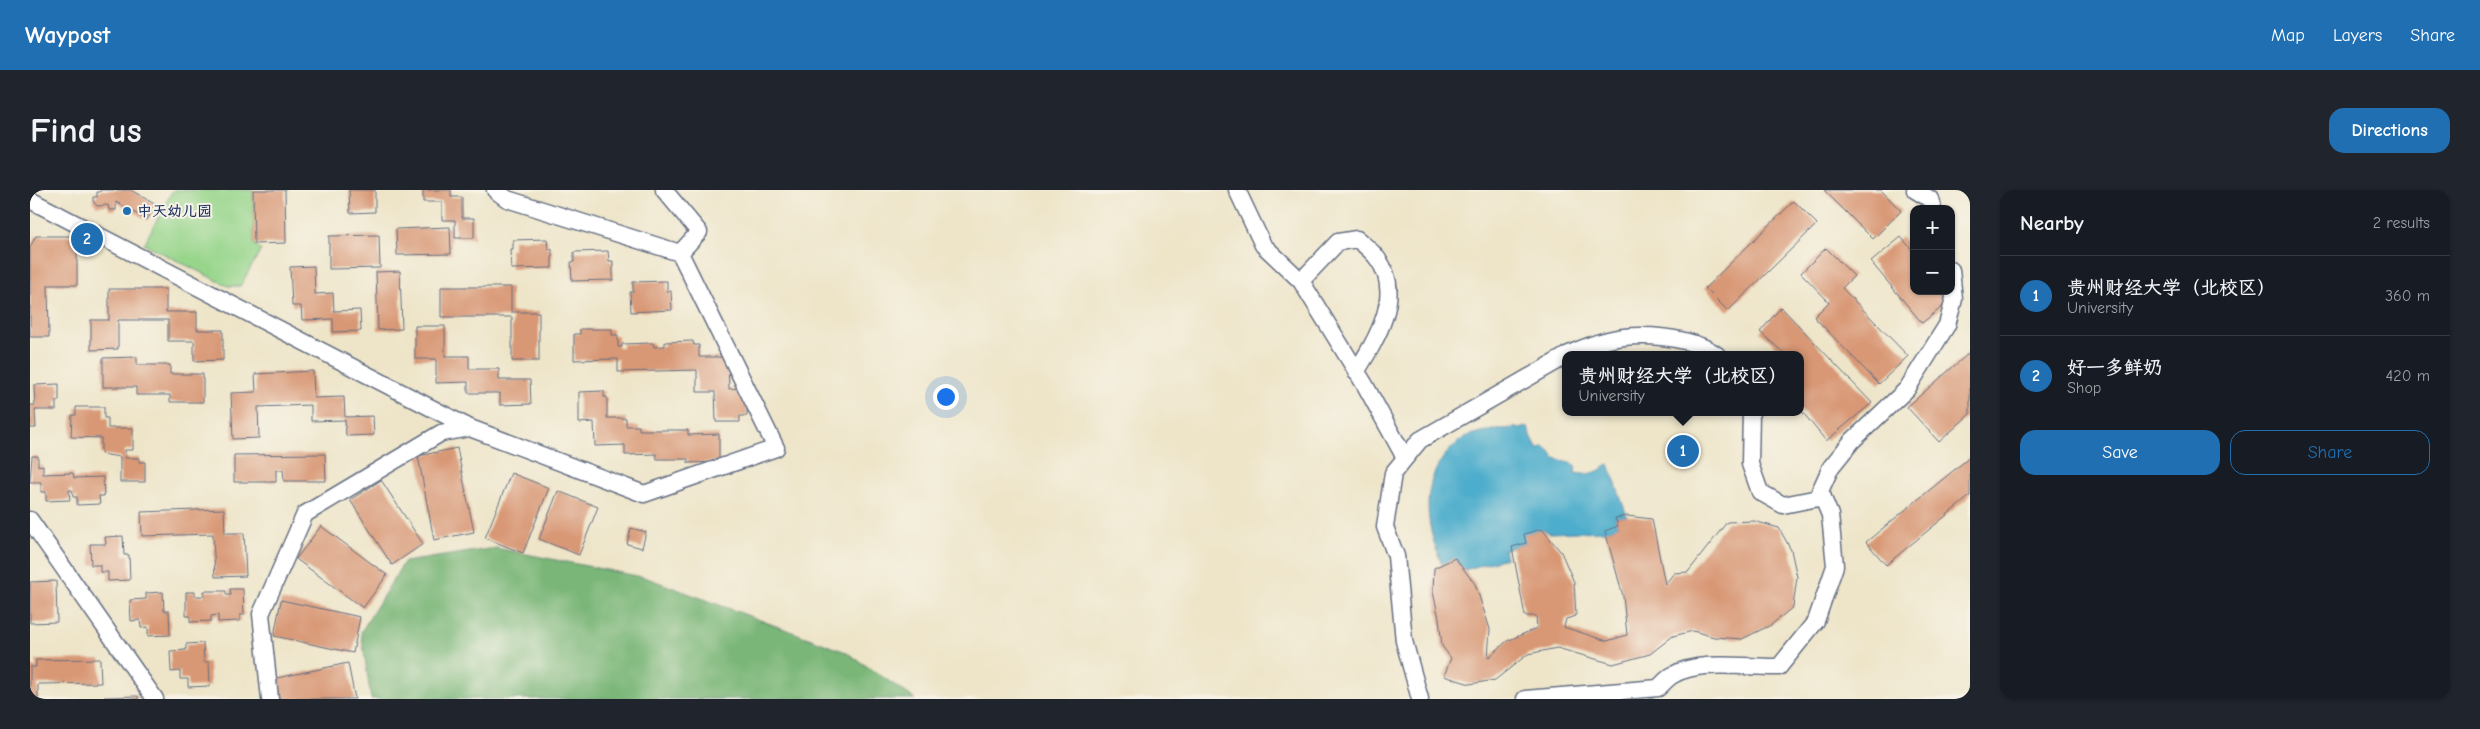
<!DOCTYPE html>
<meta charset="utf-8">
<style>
:root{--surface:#171b24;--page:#20242c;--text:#f1f3f6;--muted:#9ea1a6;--line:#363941;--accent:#1f6fb2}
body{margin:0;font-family:"Comic Neue","LXGW WenKai TC",sans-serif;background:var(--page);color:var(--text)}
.controls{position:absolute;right:15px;top:15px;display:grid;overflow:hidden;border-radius:10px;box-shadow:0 1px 4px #0004}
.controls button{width:45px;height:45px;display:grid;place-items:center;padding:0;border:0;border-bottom:1px solid var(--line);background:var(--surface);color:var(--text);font:25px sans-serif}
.you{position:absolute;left:915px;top:206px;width:18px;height:18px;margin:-12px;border:4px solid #fff;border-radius:50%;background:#1a73e8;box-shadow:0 0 0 8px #1a73e833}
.badge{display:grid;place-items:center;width:32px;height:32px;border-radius:50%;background:var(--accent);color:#fff;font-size:16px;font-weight:700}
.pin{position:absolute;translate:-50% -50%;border:2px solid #fff;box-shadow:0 1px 5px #0006}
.popup{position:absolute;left:1532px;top:161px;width:242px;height:65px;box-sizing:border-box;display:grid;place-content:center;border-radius:10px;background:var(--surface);filter:drop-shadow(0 1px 4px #0005);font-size:16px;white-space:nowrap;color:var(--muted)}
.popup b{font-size:19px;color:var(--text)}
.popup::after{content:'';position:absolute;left:50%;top:100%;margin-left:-10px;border:10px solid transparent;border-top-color:var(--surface)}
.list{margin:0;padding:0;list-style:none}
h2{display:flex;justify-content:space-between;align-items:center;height:65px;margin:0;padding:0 20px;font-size:21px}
h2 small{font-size:16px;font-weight:400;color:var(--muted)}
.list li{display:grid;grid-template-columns:32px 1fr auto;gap:15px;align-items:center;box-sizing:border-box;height:80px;padding:0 20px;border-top:1px solid var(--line)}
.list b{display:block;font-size:19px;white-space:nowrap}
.list p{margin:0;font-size:16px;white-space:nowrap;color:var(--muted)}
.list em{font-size:16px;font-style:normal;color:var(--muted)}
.actions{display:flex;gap:10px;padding:15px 20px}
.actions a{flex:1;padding:11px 0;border:1px solid var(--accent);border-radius:15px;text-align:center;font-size:18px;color:var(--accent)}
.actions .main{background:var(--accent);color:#fff}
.map{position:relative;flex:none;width:1940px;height:509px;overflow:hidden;border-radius:15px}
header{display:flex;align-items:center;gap:30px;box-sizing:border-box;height:70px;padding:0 25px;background:var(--accent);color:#fff}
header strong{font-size:24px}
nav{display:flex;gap:28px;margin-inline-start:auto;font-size:18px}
.intro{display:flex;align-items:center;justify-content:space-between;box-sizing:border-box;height:120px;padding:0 30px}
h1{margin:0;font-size:35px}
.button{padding:12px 22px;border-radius:15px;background:var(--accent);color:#fff;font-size:18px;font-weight:700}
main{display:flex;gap:30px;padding:0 30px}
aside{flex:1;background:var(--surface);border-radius:15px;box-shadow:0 1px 4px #0004}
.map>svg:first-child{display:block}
.green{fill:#97d58b;stroke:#598274}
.forest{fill:#79b677;stroke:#4a726a}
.water{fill:#4eadcc;stroke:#346e95}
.building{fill:#d89775}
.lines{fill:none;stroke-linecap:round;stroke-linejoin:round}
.minor-casing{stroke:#656f83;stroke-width:19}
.minor{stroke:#fff;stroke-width:16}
.poi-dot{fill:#1f6fb2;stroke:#f7f3e8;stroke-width:2}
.labels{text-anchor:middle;stroke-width:4;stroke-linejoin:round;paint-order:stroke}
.poi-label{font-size:15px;font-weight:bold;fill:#1b2f5e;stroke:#f7f3e8;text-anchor:start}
</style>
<header>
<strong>Waypost</strong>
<nav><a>Map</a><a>Layers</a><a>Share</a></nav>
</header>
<div class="intro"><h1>Find us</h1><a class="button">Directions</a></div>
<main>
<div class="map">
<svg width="1940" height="509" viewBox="0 0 1940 509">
<rect width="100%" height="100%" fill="#f7f3e8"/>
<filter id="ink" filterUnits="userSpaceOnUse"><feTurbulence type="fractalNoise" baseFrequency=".02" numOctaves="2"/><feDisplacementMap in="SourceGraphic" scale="10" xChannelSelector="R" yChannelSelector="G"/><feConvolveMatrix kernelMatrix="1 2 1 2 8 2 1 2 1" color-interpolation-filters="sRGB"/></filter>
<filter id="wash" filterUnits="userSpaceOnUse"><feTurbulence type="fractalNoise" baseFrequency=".0096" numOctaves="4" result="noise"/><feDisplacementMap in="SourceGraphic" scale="20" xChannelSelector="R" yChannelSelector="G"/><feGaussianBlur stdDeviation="1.12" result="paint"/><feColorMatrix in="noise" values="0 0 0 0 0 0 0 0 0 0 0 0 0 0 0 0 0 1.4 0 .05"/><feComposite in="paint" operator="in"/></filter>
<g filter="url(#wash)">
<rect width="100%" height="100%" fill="#eee5c9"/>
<path class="green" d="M 143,0 L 223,0 L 224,54 L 231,60 L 210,96 L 198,96 L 114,54 Z"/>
<path class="forest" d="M 466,358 L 617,388 L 816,462 L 885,509 L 341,509 L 331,442 L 374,372 Z"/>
<path class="water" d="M 1498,237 L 1500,245 L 1508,260 L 1514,256 L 1525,268 L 1546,275 L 1545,283 C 1559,286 1569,282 1579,274 L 1597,326 L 1585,328 L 1588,336 L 1575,341 L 1520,343 L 1512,339 L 1496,353 L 1474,360 L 1476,368 L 1434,380 L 1412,374 C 1392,329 1389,279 1434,248 C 1446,240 1483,238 1498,237 Z"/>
<g id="blocks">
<path class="building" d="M 70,0 L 101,0 L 126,15 L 117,30 L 86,12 L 86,20 L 79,20 L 78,15 L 67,16 L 63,11 L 63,7 L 67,7 L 67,2 L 70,2 Z
M 223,0 L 255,0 L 256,53 L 224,54 Z
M 319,0 L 345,0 L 345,22 L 320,23 Z
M 393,0 L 421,0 L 421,7 L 432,7 L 432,28 L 444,28 L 444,48 L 425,48 L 425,30 L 412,30 L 412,12 L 393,12 Z
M 1794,0 L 1851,0 L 1871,21 L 1843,49 Z
M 1764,11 L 1787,34 L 1698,121 L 1675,98 Z
M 420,37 L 421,64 L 367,65 L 366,39 Z
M 349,45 L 350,78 L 299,79 L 299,46 Z
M 6,46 L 47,46 L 47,95 L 18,95 L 19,147 L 0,147 L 0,57 Z
M 1871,47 L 1884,62 L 1884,101 L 1916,101 L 1922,109 L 1892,133 L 1841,72 Z
M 517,49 L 518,59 L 522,59 L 522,78 L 481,79 L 480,59 L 483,59 L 483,50 Z
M 1796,58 L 1824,86 L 1812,98 L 1878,166 L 1849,194 L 1784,127 L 1799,112 L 1771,83 Z
M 578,61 L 579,71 L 583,71 L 583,90 L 542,91 L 541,72 L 544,72 L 544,62 Z
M 284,76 L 285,104 L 303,103 L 304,121 L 330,120 L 331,141 L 303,142 L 303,129 L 272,130 L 271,116 L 262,116 L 260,77 Z
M 370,81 L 372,139 L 348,140 L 346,82 Z
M 637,91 L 637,101 L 641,101 L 642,120 L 601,122 L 600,102 L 603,102 L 603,92 Z
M 411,97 L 481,97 L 481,122 L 509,122 L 509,171 L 482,171 L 482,127 L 411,127 Z
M 79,99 L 136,99 L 136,122 L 167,122 L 167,140 L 193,140 L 193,170 L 164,171 L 164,151 L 138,151 L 138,130 L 88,130 L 88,159 L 61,160 L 61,130 L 79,130 Z
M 1751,117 L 1842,213 L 1796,251 L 1770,219 L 1770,186 L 1773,179 L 1770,177 L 1770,165 L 1756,165 L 1730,142 Z
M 385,136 L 415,136 L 415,166 L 439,166 L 439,179 L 469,179 L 469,190 L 500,190 L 501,214 L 470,215 L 470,203 L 438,203 L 438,192 L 406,193 L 406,169 L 385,169 Z
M 550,139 L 582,139 L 582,145 L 588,145 L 588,157 L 592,157 L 592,154 L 623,153 L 624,157 L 635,156 L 635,152 L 663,151 L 664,155 L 669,155 L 669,167 L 694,167 L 694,172 L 698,172 L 699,199 L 711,198 L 717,203 L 717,226 L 710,226 L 710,232 L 686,232 L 685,202 L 667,202 L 667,180 L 588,182 L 588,169 L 544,170 L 544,144 L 550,144 Z
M 1940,162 L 1940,224 L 1909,252 L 1877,217 Z
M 107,167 L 107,175 L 140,175 L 140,184 L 173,184 L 173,212 L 140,212 L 140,205 L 106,205 L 106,197 L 73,197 L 73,168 Z
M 283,181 L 284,208 L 314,207 L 315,227 L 343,226 L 344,245 L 316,246 L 315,230 L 281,231 L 281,215 L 228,217 L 229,248 L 203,249 L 201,203 L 226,202 L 225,184 Z
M 29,194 L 29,211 L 26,211 L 26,220 L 5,220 L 6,238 L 0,238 L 0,215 L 5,215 L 4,195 Z
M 574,201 L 574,207 L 577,207 L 577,228 L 596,228 L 596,236 L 609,236 L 609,240 L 658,240 L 658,245 L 689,244 L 689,272 L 658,273 L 658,269 L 627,269 L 626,264 L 595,265 L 595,255 L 565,256 L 564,232 L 549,233 L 549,202 Z
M 46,217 L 74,217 L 74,228 L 78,228 L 78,238 L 103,238 L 103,260 L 95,260 L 95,268 L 109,268 L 109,272 L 115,272 L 115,292 L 90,292 L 90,267 L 71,264 L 71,248 L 41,247 L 42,225 L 46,225 Z
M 427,258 L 444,342 L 404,350 L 388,266 Z
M 295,264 L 296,291 L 254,291 L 253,280 L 246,280 L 246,292 L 204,292 L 204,265 Z
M 2,266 L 8,266 L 8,276 L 13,275 L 13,284 L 43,283 L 44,288 L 73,287 L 74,306 L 69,306 L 70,314 L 47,315 L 47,307 L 43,307 L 42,300 L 39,300 L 40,310 L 16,311 L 16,302 L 11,302 L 11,292 L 0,292 Z
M 1940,267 L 1940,306 L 1856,375 L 1836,352 Z
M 481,283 L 519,298 L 493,363 L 455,348 Z
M 351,290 L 393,354 L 362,375 L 320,310 Z
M 528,301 L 568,317 L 549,365 L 509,349 Z
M 194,319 L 195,343 L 214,343 L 216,386 L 185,387 L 183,344 L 112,346 L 111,322 Z
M 1597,326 L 1622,329 L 1635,394 L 1644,383 L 1658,382 L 1697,332 L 1724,331 L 1749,338 L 1761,360 L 1767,387 L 1763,417 L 1741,435 L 1712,449 L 1684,447 L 1663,441 L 1643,446 L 1620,464 L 1583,474 L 1527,458 L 1498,464 L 1465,490 L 1440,494 L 1414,486 L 1421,468 L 1412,456 L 1409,428 L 1403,402 L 1404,378 L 1425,368 L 1445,394 L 1460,439 L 1458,468 L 1477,451 L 1507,438 L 1506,426 L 1495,426 L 1482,357 L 1496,353 L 1494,344 L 1512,339 L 1531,362 L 1544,392 L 1546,426 L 1536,429 L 1534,437 L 1577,451 L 1597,445 L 1593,406 L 1575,341 L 1588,336 L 1585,328 Z
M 291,336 L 357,385 L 333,418 L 266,369 Z
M 601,338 L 616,342 L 612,358 L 597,354 Z
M 93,346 L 94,365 L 99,365 L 100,390 L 78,391 L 78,382 L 70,382 L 70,375 L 61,375 L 60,354 L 76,354 L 75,347 Z
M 26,391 L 27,432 L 0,433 L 0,392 Z
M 200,399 L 213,399 L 214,425 L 210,425 L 210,431 L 188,432 L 188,425 L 181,426 L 181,431 L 160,432 L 160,426 L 156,426 L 156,402 L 165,402 L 165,406 L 174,406 L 174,401 L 196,401 L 196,405 L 201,405 Z
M 133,402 L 134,421 L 139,421 L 140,445 L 118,446 L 118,437 L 111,438 L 110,430 L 101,431 L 100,410 L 116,409 L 116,403 Z
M 251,410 L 330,427 L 323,463 L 244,446 Z
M 173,453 L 174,472 L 179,472 L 180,496 L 158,497 L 158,489 L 150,489 L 150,481 L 141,482 L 140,461 L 156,460 L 156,454 Z
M 70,469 L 71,493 L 8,494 L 8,509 L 0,509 L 0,477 L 6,477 L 6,470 Z
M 318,473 L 325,509 L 247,509 L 242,489 Z
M 108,506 L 108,509 L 74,509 L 74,507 Z"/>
</g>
</g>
<g filter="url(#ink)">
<use href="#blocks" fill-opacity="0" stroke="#656f83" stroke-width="1"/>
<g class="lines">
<g class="minor-casing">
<path id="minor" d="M 634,0 L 669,42 L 650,63
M 1207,0 L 1233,55 L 1271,91 L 1335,195 L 1375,268
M 1885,0 L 1900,9 L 1903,19
M 0,10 L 440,238
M 1271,91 L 1308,52 L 1327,49 C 1334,55 1342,61 1347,68 C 1375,104 1346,150 1326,182
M 1537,165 C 1550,159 1564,153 1578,150 C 1608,142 1661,146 1687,165
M 1721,222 L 1720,274 L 1730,302 L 1753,315 L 1793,307
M 0,330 L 125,509
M 240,509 L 231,424 L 275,324 L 411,243 L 440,238 L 614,304 L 746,258 L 650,63 L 477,9 L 465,0
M 1390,509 L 1374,451 L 1366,366 L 1355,337 L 1363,283 L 1390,250 L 1536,166
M 1495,509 L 1628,498 C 1633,494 1637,488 1643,485 C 1669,469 1719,478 1749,477 L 1786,431 L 1805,376 L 1800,325 L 1790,301 L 1801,277 L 1822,251 L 1877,199 L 1917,135 L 1924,109 L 1921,80"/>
</g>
<use href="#minor" class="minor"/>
</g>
</g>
<circle class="poi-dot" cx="97" cy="21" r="5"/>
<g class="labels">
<g class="poi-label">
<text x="107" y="26">中天幼儿园</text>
</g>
</g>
</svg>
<div class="controls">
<button>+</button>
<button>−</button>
</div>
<div class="you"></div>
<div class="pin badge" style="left:1653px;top:261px">1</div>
<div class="popup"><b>贵州财经大学（北校区）</b>University</div>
<div class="pin badge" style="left:57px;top:49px">2</div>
</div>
<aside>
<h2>Nearby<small>2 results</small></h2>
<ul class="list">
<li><span class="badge">1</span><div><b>贵州财经大学（北校区）</b><p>University</p></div><em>360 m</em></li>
<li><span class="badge">2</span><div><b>好一多鲜奶</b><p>Shop</p></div><em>420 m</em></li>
</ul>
<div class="actions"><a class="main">Save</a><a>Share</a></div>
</aside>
</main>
